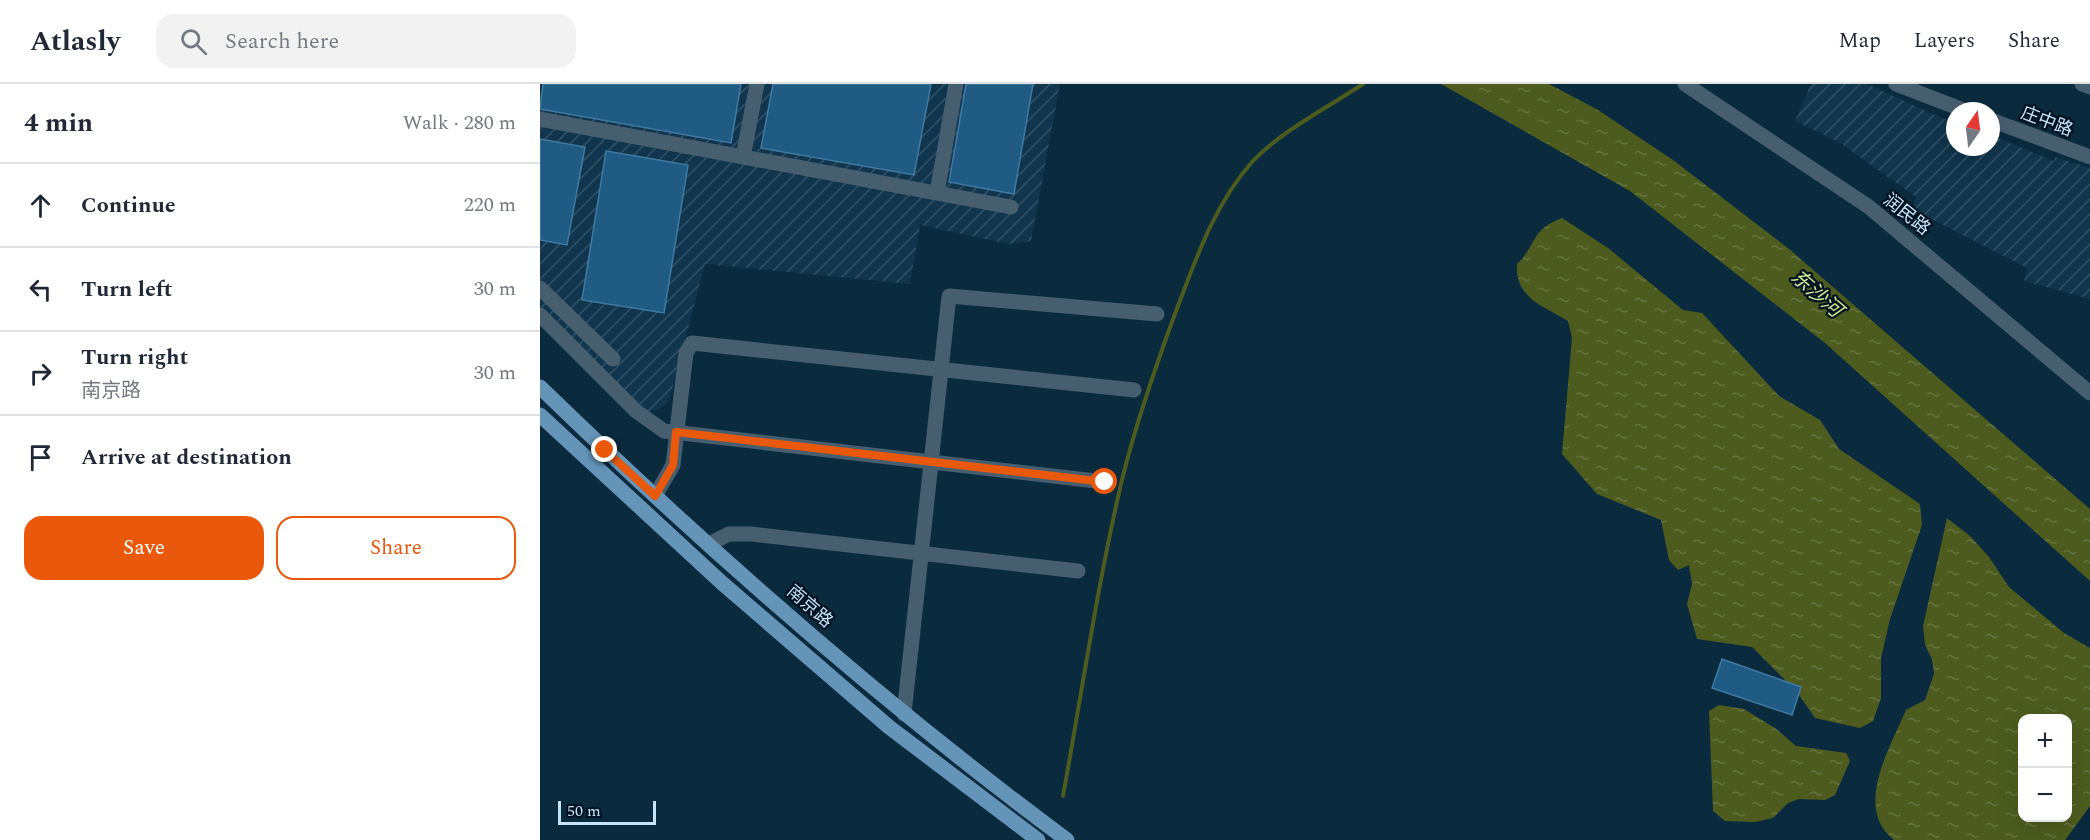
<!DOCTYPE html>
<meta charset="utf-8">
<style>
:root{--surface:#fff;--page:#f2f2f3;--text:#1f2937;--muted:#747a83;--line:#e0e1e3;--accent:#ea580c}
body{margin:0;font-family:Spectral,"Noto Sans SC",serif;background:var(--page);color:var(--text)}
.controls{position:absolute;right:18px;bottom:18px;display:grid;overflow:hidden;border-radius:12px;box-shadow:0 6px 24px #0002}
.controls button{width:54px;height:54px;display:grid;place-items:center;padding:0;border:0;border-bottom:2px solid var(--line);background:var(--surface);color:var(--text);font:30px sans-serif}
.compass{position:absolute;left:1406px;top:18px;width:54px;height:54px;border-radius:50%;background:var(--surface);box-shadow:0 6px 24px #0002;rotate:14deg}
.scale{position:absolute;left:18px;bottom:15px;width:98px;box-sizing:border-box;padding-left:6px;border:3px solid #c5e3fa;border-top:0;font-size:16px;line-height:21px;white-space:nowrap;color:#c5e3fa;-webkit-text-stroke:4px #001121;paint-order:stroke}
.stop{position:absolute;width:18px;height:18px;margin:-14px;border:4px solid #ea580c;border-radius:50%;background:#fff}
.stop.end{background:#ea580c;border-color:#fff;box-shadow:0 2px 6px #0008}
.list{margin:0;padding:0;list-style:none}
h2{display:flex;justify-content:space-between;align-items:center;height:78px;margin:0;padding:0 24px;font-size:26px}
h2 small{font-size:20px;font-weight:400;color:var(--muted)}
.list li{display:grid;grid-template-columns:39px 1fr auto;gap:18px;align-items:center;box-sizing:border-box;height:84px;padding:0 24px;border-top:2px solid var(--line)}
.list b{display:block;font-size:22px;white-space:nowrap}
.list p{margin:0;font-size:20px;white-space:nowrap;color:var(--muted)}
.list em{font-size:20px;font-style:normal;color:var(--muted)}
.actions{display:flex;gap:12px;padding:18px 24px}
.actions a{flex:1;padding:14px 0;border:2px solid var(--accent);border-radius:18px;text-align:center;font-size:21px;color:var(--accent)}
.actions .main{background:var(--accent);color:#fff}
.icon{flex:none;width:33px;height:33px;fill:none;stroke:currentColor;stroke-width:2;stroke-linecap:round;stroke-linejoin:round}
.map{position:relative;flex:none;width:1550px;height:756px;overflow:hidden}
header{display:flex;align-items:center;gap:36px;box-sizing:border-box;height:84px;padding:0 30px;background:var(--surface);border-bottom:2px solid var(--line)}
header strong{font-size:28px}
nav{display:flex;gap:33px;margin-inline-start:auto;font-size:21px}
.search{width:420px;height:54px;background:var(--page);display:flex;align-items:center;gap:15px;box-sizing:border-box;padding:0 21px;border-radius:18px;color:var(--muted);font-size:22px}
main{display:flex}
aside{flex:1;background:var(--surface)}
.map>svg:first-child{display:block}
.industrial{fill:url(#industrial-furrows)}
.water{fill:url(#water-ripples);fill-rule:evenodd}
.lines{fill:none;stroke-linecap:round;stroke-linejoin:round}
.stream{stroke:#4d5c1e;stroke-width:4}
.building{fill:#1f5b82;stroke:#407aa3;stroke-width:1.5}
.minor{stroke:#475e6f;stroke-width:15}
.major{stroke:#6494b8;stroke-width:15}
.route{stroke:#ea580c;stroke-width:8}
.labels{text-anchor:middle;stroke-width:4.5;stroke-linejoin:round;paint-order:stroke}
.street-label{font-size:18px;fill:#c5e3fa;stroke:#001121}
.water-label{font-size:20px;font-style:italic;fill:#d3ec92;stroke:#001121}
</style>
<header>
<strong>Atlasly</strong>
<div class="search"><svg class="icon" aria-label="search" viewBox="0 0 24 24"><circle cx="10" cy="10" r="6"/><path d="M15 15l6 6"/></svg>Search here</div>
<nav><a>Map</a><a>Layers</a><a>Share</a></nav>
</header>
<main>
<aside>
<h2>4 min<small>Walk · 280 m</small></h2>
<ul class="list">
<li><svg class="icon" aria-label="ahead" viewBox="0 0 24 24"><path d="M12 20V5M6 11l6-6 6 6"/></svg><div><b>Continue</b></div><em>220 m</em></li>
<li><svg class="icon" aria-label="left" viewBox="0 0 24 24"><path d="M17 20v-9H6M10 6l-5 5 5 5"/></svg><div><b>Turn left</b></div><em>30 m</em></li>
<li><svg class="icon" aria-label="right" viewBox="0 0 24 24"><path d="M7 20v-9h11M14 6l5 5-5 5"/></svg><div><b>Turn right</b><p>南京路</p></div><em>30 m</em></li>
<li><svg class="icon" aria-label="arrive" viewBox="0 0 24 24"><path d="M6 21V4h12l-3 4 3 4H6"/></svg><div><b>Arrive at destination</b></div></li>
</ul>
<div class="actions"><a class="main">Save</a><a>Share</a></div>
</aside>
<div class="map">
<svg width="1550" height="756" viewBox="0 0 1550 756">
<defs>
<pattern id="industrial-furrows" width="10" height="10" patternUnits="userSpaceOnUse" patternTransform="scale(1.5)"><rect width="10" height="10" fill="#10354c"/><path d="M-1 1l2-2M0 10L10 0M9 11l2-2" fill="none" stroke="#315267"/></pattern>
<pattern id="water-ripples" width="26" height="14" patternUnits="userSpaceOnUse" patternTransform="scale(1.5)"><rect width="26" height="14" fill="#4d5c1e"/><path d="M2 4q2-2 4 0t4 0M15 11q2-2 4 0t4 0" fill="none" stroke="#657340"/></pattern>
</defs>
<rect width="100%" height="100%" fill="#0a2a3e"/>
<path class="industrial" d="M 0,0 L 520,0 L 491,157 L 468,160 L 380,141 L 370,200 L 165,180 L 129,317 L 120,325 L 107,328 L 0,223 Z
M 1271,0 L 1327,0 L 1409,37 L 1411,34 L 1415,36 L 1415,63 L 1451,63 L 1451,51 L 1514,77 L 1515,73 L 1550,84 L 1550,215 L 1484,197 L 1487,184 L 1372,125 L 1376,113 L 1300,59 L 1255,37 Z"/>
<path class="water" d="M 901,0 L 1009,0 L 1058,26 L 1133,76 L 1249,165 L 1550,425 L 1550,497 L 1285,259 L 1090,107 Z
M 1022,134 L 1068,164 L 1143,226 L 1162,229 L 1239,312 L 1280,336 L 1299,365 L 1380,420 L 1382,441 L 1350,535 L 1341,574 L 1341,614 L 1333,637 L 1320,644 L 1275,634 L 1257,608 L 1212,563 L 1157,555 L 1147,520 L 1152,500 L 1149,481 L 1138,486 L 1129,476 L 1121,436 L 1057,410 L 1022,370 L 1032,254 L 1028,237 C 1002,221 975,214 977,180 C 997,161 990,146 1022,134 Z
M 1407,434 L 1430,452 L 1449,473 L 1469,503 L 1524,549 L 1550,564 L 1550,722 L 1525,756 L 1354,756 C 1313,724 1350,664 1366,626 L 1385,616 L 1394,590 L 1392,575 L 1385,561 L 1383,542 ZM 1528,634 L 1528,734 L 1482,734 L 1482,634 Z
M 1179,621 L 1204,625 L 1235,644 L 1256,662 L 1306,669 L 1310,677 L 1295,711 L 1285,716 L 1259,715 L 1248,719 L 1233,734 L 1215,738 L 1185,737 L 1173,727 L 1169,627 Z"/>
<g class="lines">
<path class="stream" d="M 523,712 C 542,608 557,503 581,400 C 595,341 615,284 636,227 C 656,175 674,121 712,78 C 740,48 788,23 823,0"/>
</g>
<path class="building" d="M 3,0 L 201,0 L 191,59 L 0,25 Z
M 233,0 L 391,0 L 374,91 L 221,64 Z
M 426,0 L 493,0 L 474,110 L 409,98 Z
M 0,55 L 45,63 L 27,161 L 0,156 Z
M 66,67 L 148,81 L 124,229 L 42,216 Z
M 1182,575 L 1261,603 L 1252,631 L 1172,604 Z"/>
<g class="lines">
<path class="minor" d="M 1145,0 L 1329,123 L 1550,309
M 1356,0 L 1426,27
M 1542,0 L 1550,3
M 0,35 L 471,123
M 1451,36 L 1550,73
M 203,73 L 217,0
M 397,109 L 416,0
M 0,204 L 73,275
M 0,231 L 96,327 L 124,347 L 565,398
M 115,412 L 133,381 L 146,269 L 152,259 L 594,306
M 169,460 L 189,450 L 211,450 L 538,487
M 364,630 L 409,212 L 617,230"/>
<path class="major" d="M 0,303 C 166,464 341,618 527,756
M 0,331 L 182,499 L 349,643 L 498,756"/>
</g>
<g class="lines">
<path class="route" d="M 65,366 L 115,412 L 133,381 L 136,348 L 565,398"/>
</g>
<g class="labels">
<g class="street-label">
<text transform="translate(1507 37) rotate(21)" y="6">庄中路</text>
<text transform="translate(1367 130) rotate(39)" y="6">润民路</text>
<text transform="translate(270 522) rotate(41)" y="6">南京路</text>
</g>
<g class="water-label">
<text transform="translate(1277 209) rotate(41)" y="7">东沙河</text>
</g>
</g>
</svg>
<div class="controls">
<button>+</button>
<button>−</button>
</div>
<svg class="compass" viewBox="-18 -18 36 36"><path d="M0-13l5 13h-10z" fill="#e53935"/><path d="M0 13l5-13h-10z" fill="#747a83"/></svg>
<div class="scale">50 m</div>
<div class="stop" style="left:565px;top:398px"></div>
<div class="stop end" style="left:65px;top:366px"></div>
</div>
</main>
